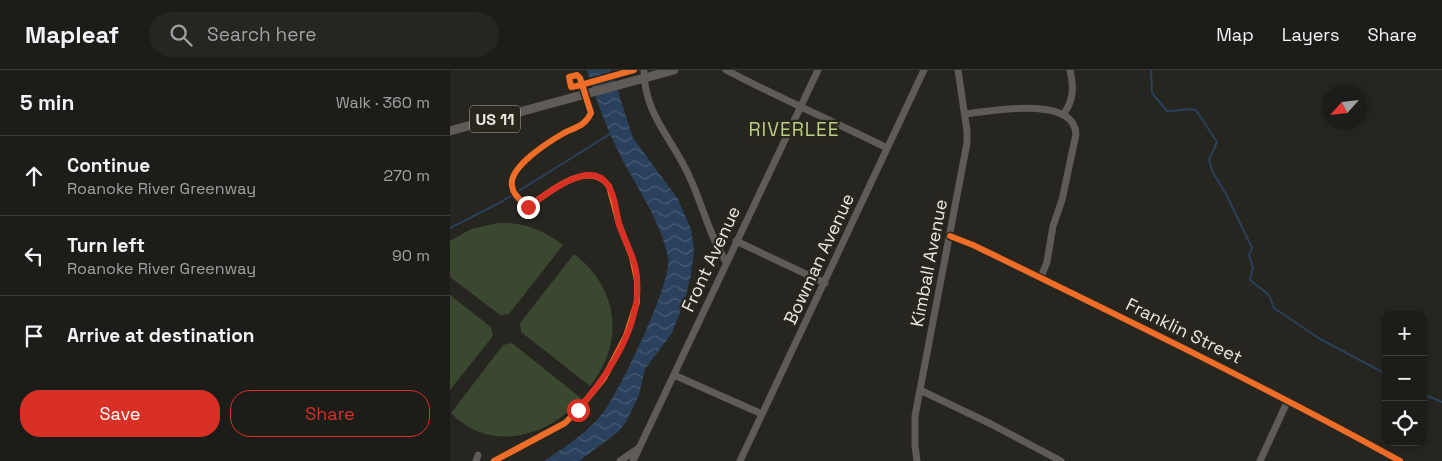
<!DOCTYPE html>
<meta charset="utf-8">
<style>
:root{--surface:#1c1c18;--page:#252521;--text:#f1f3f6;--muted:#a0a1a2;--line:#3a3a37;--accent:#d93025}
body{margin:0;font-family:"Space Grotesk",sans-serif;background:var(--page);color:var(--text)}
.controls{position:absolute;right:15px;bottom:15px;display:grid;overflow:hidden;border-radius:10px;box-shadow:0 2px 12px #0003}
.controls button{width:45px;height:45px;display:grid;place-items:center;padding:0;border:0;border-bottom:1px solid var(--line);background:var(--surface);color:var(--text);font:25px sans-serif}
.compass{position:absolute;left:872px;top:15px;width:45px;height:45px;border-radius:50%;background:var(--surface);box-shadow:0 2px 12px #0003;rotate:243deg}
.stop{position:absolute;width:15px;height:15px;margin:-11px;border:4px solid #d93025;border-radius:50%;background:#fff}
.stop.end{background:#d93025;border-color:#fff;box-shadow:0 1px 5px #0008}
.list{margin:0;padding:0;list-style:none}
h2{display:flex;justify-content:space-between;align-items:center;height:65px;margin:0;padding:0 20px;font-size:21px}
h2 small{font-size:16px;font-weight:400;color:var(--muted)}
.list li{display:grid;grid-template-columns:32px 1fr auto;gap:15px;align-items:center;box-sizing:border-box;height:80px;padding:0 20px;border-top:1px solid var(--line)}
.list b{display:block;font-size:19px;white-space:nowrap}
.list p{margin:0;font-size:16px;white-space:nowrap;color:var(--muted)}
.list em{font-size:16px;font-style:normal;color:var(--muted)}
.actions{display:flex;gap:10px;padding:15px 20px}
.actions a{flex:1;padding:11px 0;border:1px solid var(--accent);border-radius:20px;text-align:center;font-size:18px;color:var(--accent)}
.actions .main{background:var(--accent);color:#fff}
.icon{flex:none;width:28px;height:28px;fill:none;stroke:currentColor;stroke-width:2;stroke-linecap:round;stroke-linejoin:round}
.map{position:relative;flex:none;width:992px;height:391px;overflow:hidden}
header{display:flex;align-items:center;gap:30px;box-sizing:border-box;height:70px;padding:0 25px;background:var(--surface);border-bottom:1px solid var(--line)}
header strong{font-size:24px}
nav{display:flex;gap:28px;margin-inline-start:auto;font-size:18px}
.search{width:350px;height:45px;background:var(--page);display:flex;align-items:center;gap:12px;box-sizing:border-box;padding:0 18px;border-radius:28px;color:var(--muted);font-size:19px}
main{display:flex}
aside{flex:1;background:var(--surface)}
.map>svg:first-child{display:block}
.grass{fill:#39482e}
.water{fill:url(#water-waves)}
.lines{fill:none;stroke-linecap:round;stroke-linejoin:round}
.stream{stroke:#29415c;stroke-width:2}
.minor{stroke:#5f5b56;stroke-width:7}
.major{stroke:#605b56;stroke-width:9}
.cycleway-casing{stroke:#2a261c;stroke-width:9}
.cycleway{stroke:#ee6e29;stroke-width:6}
.route{stroke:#d93025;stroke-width:6}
.labels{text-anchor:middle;stroke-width:4.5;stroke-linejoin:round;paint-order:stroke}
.shield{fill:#2a261c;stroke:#b1aea7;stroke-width:1}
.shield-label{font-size:16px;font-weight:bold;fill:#ebe8e2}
.street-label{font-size:18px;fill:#ebe8e2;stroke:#2a261c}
.neighbourhood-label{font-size:19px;letter-spacing:1px;fill:#b8cf85;stroke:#2a261c}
</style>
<header>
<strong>Mapleaf</strong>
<div class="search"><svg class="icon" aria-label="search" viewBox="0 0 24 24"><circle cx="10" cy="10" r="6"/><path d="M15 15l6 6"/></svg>Search here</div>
<nav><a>Map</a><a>Layers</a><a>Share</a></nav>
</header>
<main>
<aside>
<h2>5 min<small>Walk · 360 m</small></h2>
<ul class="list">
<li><svg class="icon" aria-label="ahead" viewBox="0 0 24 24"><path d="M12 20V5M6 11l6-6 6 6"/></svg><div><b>Continue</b><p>Roanoke River Greenway</p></div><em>270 m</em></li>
<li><svg class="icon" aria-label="left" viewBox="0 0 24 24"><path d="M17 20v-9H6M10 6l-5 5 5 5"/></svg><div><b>Turn left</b><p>Roanoke River Greenway</p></div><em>90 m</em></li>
<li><svg class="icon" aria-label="arrive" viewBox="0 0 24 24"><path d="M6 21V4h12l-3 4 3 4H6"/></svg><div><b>Arrive at destination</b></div></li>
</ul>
<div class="actions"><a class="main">Save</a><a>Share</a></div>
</aside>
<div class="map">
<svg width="992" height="391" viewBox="0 0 992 391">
<defs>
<pattern id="water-waves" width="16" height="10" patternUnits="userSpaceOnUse" patternTransform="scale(1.25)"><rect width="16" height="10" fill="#29415c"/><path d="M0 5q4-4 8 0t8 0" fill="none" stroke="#485c73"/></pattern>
</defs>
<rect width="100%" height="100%" fill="#262520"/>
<path class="grass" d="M 48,153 C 73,152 93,160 113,175 L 59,244 L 50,245 L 0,207 L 0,171 L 21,159 Z
M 124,184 C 169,218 175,272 140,316 L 71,262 L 70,253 Z
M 0,225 L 41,257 L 43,266 L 0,320 Z
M 62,273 L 131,328 C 99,368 39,383 1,343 L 53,275 Z"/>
<path class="water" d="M 137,0 L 161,0 L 183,68 L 228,129 L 241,159 L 244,180 L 241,204 L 236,226 L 222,263 L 195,299 L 189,325 L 176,352 L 168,362 L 129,391 L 94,391 C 116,376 142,360 157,337 C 172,315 223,211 218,187 C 211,153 190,122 173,91 C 158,62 147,32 137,0 Z"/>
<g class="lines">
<path class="stream" d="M 701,0 L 702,23 L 717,41 C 727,42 738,37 746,40 L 767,72 L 759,90 L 763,103 L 776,124 L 802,178 L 799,185 L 803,197 L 800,210 L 819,225 L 824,238 L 870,269 L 936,304
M 0,158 L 51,132 L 160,64
M 973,324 L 992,332"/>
<path class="minor" d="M 194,0 C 194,45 223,69 240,108 C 253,136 259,165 276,192
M 276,0 C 329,28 383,51 437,78
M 515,44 C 540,41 624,25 626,64 L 612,130 L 603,156 L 597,192 L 591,207
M 613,45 C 624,30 624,17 620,0
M 500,166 L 523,175 C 667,245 810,314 950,391
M 286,171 L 375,213
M 224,305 L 312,344
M 470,320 L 541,354 L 611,391
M 26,391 L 28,385
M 170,391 L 189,378
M 183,391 L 368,0
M 290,391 L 474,0
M 467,391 L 465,376 L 465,346 L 517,73 L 517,61 L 508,0
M 810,391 L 838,330"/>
<path class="major" d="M 0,61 L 224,0"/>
<g class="cycleway-casing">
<path id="cycleway" d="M 500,166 L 523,175 C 667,245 810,314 950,391
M 44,391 L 115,353 L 128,340 L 154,308 L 176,266 L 187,232 L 187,210 L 182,187 L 169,154 L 159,116 C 138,88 98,123 78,137 C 71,130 63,125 62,116 C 58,97 100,71 114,63 C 126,57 135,56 141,43 L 130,8 L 127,5 L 119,7 L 121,17 L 127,16 L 180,1 L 184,0"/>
</g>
<use href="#cycleway" class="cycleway"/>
</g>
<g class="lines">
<path class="route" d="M 78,137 C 97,124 142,86 159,117 C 166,128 166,142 169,154 C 174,170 183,184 186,200 C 195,252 160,302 128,340"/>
</g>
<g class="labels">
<rect class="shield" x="20" y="35.5" width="50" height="27" rx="4"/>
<g class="shield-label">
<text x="45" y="55">US 11</text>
</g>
<g class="street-label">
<text transform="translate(261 189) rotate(-65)" y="6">Front Avenue</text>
<text transform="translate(369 189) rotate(-65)" y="6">Bowman Avenue</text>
<text transform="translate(479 193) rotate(-79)" y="6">Kimball Avenue</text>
<text transform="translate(734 261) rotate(26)" y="6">Franklin Street</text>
</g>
<g class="neighbourhood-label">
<text x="344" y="66">RIVERLEE</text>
</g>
</g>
</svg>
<div class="controls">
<button>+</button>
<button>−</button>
<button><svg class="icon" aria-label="locate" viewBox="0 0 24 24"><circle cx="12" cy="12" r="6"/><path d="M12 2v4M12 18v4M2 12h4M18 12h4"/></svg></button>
</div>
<svg class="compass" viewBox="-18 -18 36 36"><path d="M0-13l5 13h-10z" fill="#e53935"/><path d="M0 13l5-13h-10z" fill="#a0a1a2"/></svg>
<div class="stop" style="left:128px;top:340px"></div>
<div class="stop end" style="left:78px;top:137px"></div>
</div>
</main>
